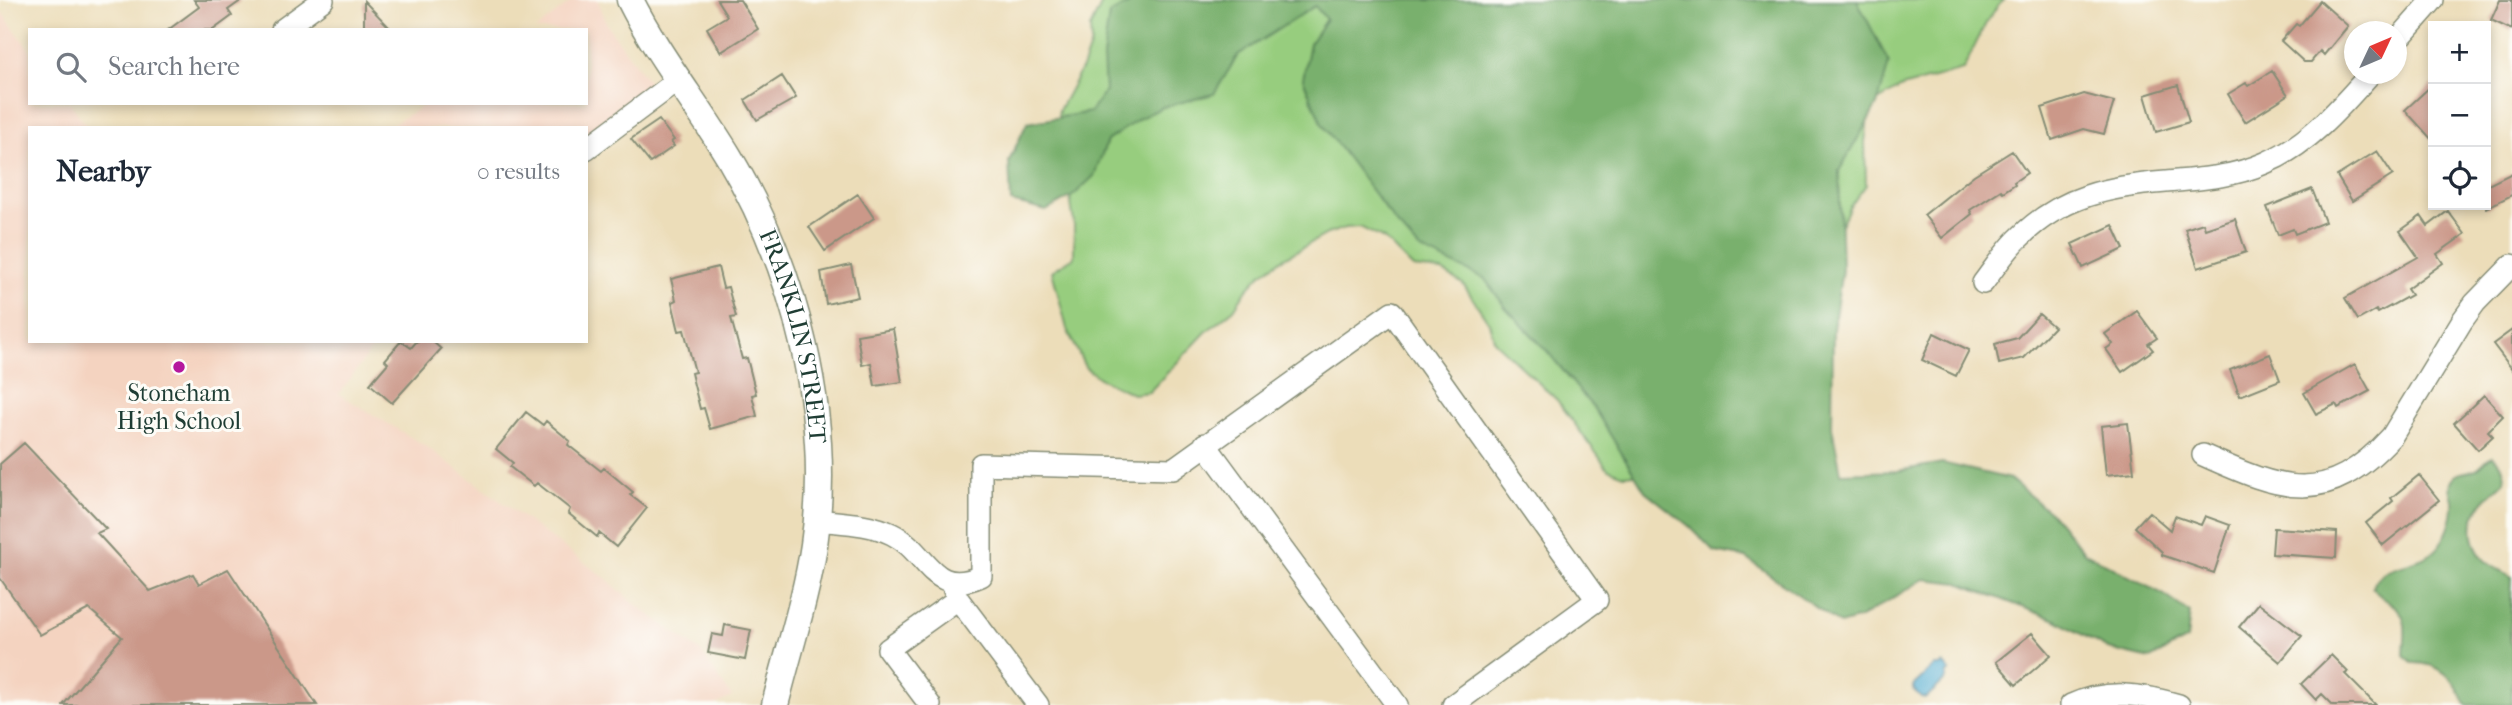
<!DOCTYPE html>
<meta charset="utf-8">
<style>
:root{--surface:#fff;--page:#f6f6f7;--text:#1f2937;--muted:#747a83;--line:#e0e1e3}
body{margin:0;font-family:"IM FELL French Canon",serif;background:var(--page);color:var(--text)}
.controls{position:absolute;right:21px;top:21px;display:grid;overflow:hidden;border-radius:0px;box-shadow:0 4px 10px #0003}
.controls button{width:63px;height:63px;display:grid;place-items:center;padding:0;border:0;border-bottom:2px solid var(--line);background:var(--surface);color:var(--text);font:35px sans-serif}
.compass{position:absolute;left:2344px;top:21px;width:63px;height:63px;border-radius:50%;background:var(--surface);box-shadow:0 4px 10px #0003;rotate:46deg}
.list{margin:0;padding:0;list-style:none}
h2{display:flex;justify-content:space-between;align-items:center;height:91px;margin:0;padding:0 28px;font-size:30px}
h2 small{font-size:23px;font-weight:400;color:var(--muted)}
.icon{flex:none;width:38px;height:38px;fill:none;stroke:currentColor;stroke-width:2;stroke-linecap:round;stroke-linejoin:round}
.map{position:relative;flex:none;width:2512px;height:705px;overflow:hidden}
.search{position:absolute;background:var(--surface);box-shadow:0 4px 10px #0003;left:28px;top:28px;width:560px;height:77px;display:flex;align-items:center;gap:18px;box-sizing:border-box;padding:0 24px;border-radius:0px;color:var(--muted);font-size:26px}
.panel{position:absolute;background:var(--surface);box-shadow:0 4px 10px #0003;left:28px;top:126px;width:560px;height:217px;border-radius:0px}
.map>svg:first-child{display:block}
.built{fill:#f4d3c0}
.green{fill:#97cd7e;stroke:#5b8559;stroke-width:2}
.forest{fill:#79b06d;stroke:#4c7650;stroke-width:2}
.water{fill:#54add1;stroke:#3a7582;stroke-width:2}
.building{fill:#cb9889}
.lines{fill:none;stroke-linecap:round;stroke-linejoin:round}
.minor-casing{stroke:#868d76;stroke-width:24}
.major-casing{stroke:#868d76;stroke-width:29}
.minor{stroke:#fff;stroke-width:21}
.major{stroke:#fff;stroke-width:26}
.poi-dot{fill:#b5179e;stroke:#fdfcf7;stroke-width:2.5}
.labels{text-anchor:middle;stroke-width:6;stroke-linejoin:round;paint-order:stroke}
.street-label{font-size:24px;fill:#1f3d34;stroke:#fdfcf7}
.poi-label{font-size:24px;fill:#1f3d34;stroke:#fdfcf7}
</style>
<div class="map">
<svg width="2512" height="705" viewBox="0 0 2512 705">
<rect width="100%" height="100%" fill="#fdfcf7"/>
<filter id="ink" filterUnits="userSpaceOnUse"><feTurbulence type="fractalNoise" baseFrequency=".0143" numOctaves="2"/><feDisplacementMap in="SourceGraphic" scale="14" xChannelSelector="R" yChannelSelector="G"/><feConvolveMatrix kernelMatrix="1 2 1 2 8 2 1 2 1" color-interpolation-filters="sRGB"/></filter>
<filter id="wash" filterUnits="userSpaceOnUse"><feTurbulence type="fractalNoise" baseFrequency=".00686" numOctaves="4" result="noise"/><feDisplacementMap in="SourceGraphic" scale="28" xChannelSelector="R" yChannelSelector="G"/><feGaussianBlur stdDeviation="1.57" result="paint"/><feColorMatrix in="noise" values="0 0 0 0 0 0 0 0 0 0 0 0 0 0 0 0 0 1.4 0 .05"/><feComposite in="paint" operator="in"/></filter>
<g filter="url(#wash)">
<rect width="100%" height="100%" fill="#ecddb9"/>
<path class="built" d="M 573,0 L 598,0 L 607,25 L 653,88 L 586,137 L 586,128 L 385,128 L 429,103 L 586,103 L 586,30 L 535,30 Z
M 0,10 L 30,50 L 30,103 L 70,103 L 88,128 L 30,128 L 30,341 L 378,341 L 339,394 L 427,447 L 608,580 L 629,599 L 701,652 L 732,697 L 715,705 L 0,705 Z"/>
<path class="green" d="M 1115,0 L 2003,0 L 1988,19 L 1963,70 L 1902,87 L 1873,104 L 1868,117 L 1865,142 L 1866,185 L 1849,208 L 1840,227 L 1635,474 L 1624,475 L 1608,469 L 1557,400 L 1495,342 L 1489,323 L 1463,284 L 1442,271 L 1413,268 L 1384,239 L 1360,227 L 1345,228 L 1327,234 L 1279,261 L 1260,275 L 1247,289 L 1234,309 L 1207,331 L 1149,392 L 1133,394 L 1099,378 L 1085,367 L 1067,329 L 1052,271 L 1074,257 L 1074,223 L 1058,117 L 1059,110 L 1083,66 L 1091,43 L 1090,28 L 1102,3 Z"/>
<path class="forest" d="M 1136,0 L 1857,0 L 1889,63 L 1877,105 L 1839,171 L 1842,270 L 1833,329 L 1832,427 L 1841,473 L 1897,471 L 1942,463 L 2010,479 L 2053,515 L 2085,553 L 2163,594 L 2190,613 L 2187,639 L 2150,659 L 2108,649 L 2056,620 L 1959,583 L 1924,579 L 1860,618 L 1840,624 L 1746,558 L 1715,552 L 1689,526 L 1645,491 L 1595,410 L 1548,352 L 1506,308 L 1484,278 L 1419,249 L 1396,223 L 1322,124 L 1303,79 L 1310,43 L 1326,19 L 1315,6 L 1238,55 L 1214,94 L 1163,107 L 1140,118 L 1107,141 L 1094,176 L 1074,195 L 1046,211 L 1011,202 L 1009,161 L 1027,123 L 1090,112 L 1105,91 L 1103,57 L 1109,14 Z
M 2492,456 C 2500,462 2507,471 2504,482 C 2496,490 2483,500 2477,511 C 2467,529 2474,555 2492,566 C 2499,570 2506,572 2512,577 L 2510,641 L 2512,647 L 2512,705 L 2466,705 C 2456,680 2441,662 2412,663 L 2404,656 C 2404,637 2411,617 2393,605 C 2385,599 2378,596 2372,587 C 2381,561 2417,568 2435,550 C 2447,538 2454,518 2453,501 C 2452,494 2448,487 2452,480 C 2456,471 2468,473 2476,469 C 2482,466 2486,459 2492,456 Z"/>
<path class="water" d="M 1943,663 L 1950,671 L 1947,673 L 1946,679 L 1926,698 L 1921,697 L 1914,690 L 1914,685 L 1934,666 L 1940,666 Z"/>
<g id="blocks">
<path class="building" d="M 194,0 L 242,0 L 228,10 L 232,16 L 213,30 L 168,30 L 199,7 Z
M 717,0 L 740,0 L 758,29 L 721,52 L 707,28 L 727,16 Z
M 2500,0 L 2512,0 L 2512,30 L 2491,20 Z
M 364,1 L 392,30 L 364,30 Z
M 2320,1 L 2348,26 L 2324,55 L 2320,51 L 2311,62 L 2304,62 L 2281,41 L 2296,24 L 2299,26 Z
M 2272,71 L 2288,95 L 2245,122 L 2228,94 L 2246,83 L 2248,86 Z
M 782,76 L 796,98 L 757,120 L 745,100 Z
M 2433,84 L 2433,141 L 2405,110 Z
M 2178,85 L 2189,122 L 2156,132 L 2145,95 Z
M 2084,94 L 2114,102 L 2104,134 L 2084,129 L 2052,140 L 2042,108 Z
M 659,120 L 674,140 L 671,142 L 674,146 L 650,163 L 631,139 Z
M 2012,151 L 2027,173 L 2014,182 L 2015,184 L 2003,192 L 2001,190 L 1970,210 L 1972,214 L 1942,238 L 1924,215 L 1974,175 Z
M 2377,151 L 2393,175 L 2352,201 L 2337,176 Z
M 2512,173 L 2512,195 L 2486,208 L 2486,186 Z
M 2312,189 L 2325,222 L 2295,234 L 2293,229 L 2278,235 L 2267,207 Z
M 858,194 L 874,218 L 825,251 L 809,227 Z
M 2448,211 L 2465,234 L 2437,254 L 2443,263 L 2407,289 L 2411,295 L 2378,313 L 2376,310 L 2358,320 L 2345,298 L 2418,257 L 2400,231 L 2421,216 L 2428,226 Z
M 2235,219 L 2246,252 L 2198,268 L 2185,229 L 2203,223 L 2205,229 Z
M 2113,225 L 2124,249 L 2083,268 L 2072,244 Z
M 851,265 L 858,297 L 826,304 L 821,272 Z
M 718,267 L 723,288 L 728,287 L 736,317 L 731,318 L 742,359 L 747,358 L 756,394 L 752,395 L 757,416 L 710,429 L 704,408 L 700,409 L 691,373 L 695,372 L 684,330 L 679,331 L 672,302 L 676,300 L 671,279 Z
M 2137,311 L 2157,338 L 2148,344 L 2153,350 L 2122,372 L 2106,349 L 2113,344 L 2105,334 Z
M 2039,314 L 2054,327 L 2024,358 L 1999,364 L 1995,344 L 2017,338 Z
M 893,329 L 902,382 L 875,386 L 871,363 L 862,365 L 857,335 Z
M 2512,330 L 2512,369 L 2493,344 Z
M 1934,333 L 1969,350 L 1956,376 L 1922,360 Z
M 401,341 L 411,348 L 417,341 L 432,341 L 441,349 L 392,403 L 370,384 L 388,363 L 385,360 Z
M 2270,354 L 2280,380 L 2240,396 L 2230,370 Z
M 2355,364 L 2370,391 L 2338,408 L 2336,404 L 2316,414 L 2304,393 Z
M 2484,395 L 2503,416 L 2488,431 L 2493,436 L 2478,450 L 2454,423 Z
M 526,412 L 543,425 L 546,421 L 570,441 L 568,445 L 601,471 L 604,468 L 633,492 L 630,495 L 647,508 L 616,547 L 599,533 L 597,537 L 568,513 L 570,509 L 537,483 L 534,486 L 510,467 L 513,463 L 496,449 Z
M 2128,423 L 2134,472 L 2106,475 L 2101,426 Z
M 24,443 L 106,529 L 97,533 L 150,591 L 193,574 L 199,584 L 228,569 L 317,705 L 63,705 L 122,637 L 89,609 L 40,635 L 0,578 L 0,464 Z
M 2419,475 L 2439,500 L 2383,545 L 2366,523 L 2393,501 L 2391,498 Z
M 2149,512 L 2170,530 L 2175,516 L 2201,525 L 2205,516 L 2230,525 L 2214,573 L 2162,555 L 2162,552 L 2135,527 Z
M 2274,528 L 2337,532 L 2336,558 L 2272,554 Z
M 2259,603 L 2302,636 L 2280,662 L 2239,627 Z
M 725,625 L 751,630 L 745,660 L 708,653 L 712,634 L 723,636 Z
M 2032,633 L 2051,655 L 2016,685 L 1996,662 Z
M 2331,655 L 2348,672 L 2345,674 L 2376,705 L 2333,705 L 2322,694 L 2316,700 L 2301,684 Z"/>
</g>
</g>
<g filter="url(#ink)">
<use href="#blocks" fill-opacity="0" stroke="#868d76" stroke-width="2"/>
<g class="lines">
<g class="minor-casing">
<path id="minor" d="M 282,30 L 323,0
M 2396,42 L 2433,0
M 586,149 L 677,81
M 1983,283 C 1995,267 2006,250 2020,237 C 2061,196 2111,186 2166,182 C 2201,179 2233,177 2265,163 C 2308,145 2340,108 2370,74
M 1205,444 L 1397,705
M 2203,455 C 2283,491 2326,508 2392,436 L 2462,321 L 2475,303 L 2512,265
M 817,520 C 843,523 869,523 892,534 C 929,552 931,598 981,576 L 981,464 L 1173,469 L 1392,312 L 1597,600 L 1453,705
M 953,587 L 958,599 L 1038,705
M 930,705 L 888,649 L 958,599
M 2071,705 C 2107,689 2143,694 2179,705"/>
</g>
<g class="major-casing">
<g id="major">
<path id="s1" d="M 630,0 C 658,56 697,104 729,157 C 795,268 833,417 814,545 C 806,599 788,652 775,705"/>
</g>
</g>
<use href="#minor" class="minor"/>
<use href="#major" class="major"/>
</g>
</g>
<circle class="poi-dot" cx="179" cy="367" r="7"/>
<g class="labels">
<g class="street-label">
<text dy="8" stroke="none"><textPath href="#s1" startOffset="378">FRANKLIN STREET</textPath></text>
</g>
<g class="poi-label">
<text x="179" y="401">Stoneham<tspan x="179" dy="28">High School</tspan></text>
</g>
</g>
</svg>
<div class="controls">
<button>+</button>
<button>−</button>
<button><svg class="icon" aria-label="locate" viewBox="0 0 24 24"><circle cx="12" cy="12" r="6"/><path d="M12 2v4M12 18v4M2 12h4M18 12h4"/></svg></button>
</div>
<svg class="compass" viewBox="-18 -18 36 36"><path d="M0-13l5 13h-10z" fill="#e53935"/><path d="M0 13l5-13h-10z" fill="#747a83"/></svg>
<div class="search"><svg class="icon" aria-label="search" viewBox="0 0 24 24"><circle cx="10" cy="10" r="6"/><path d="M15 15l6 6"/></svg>Search here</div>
<section class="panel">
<h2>Nearby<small>0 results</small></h2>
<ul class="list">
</ul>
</section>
</div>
